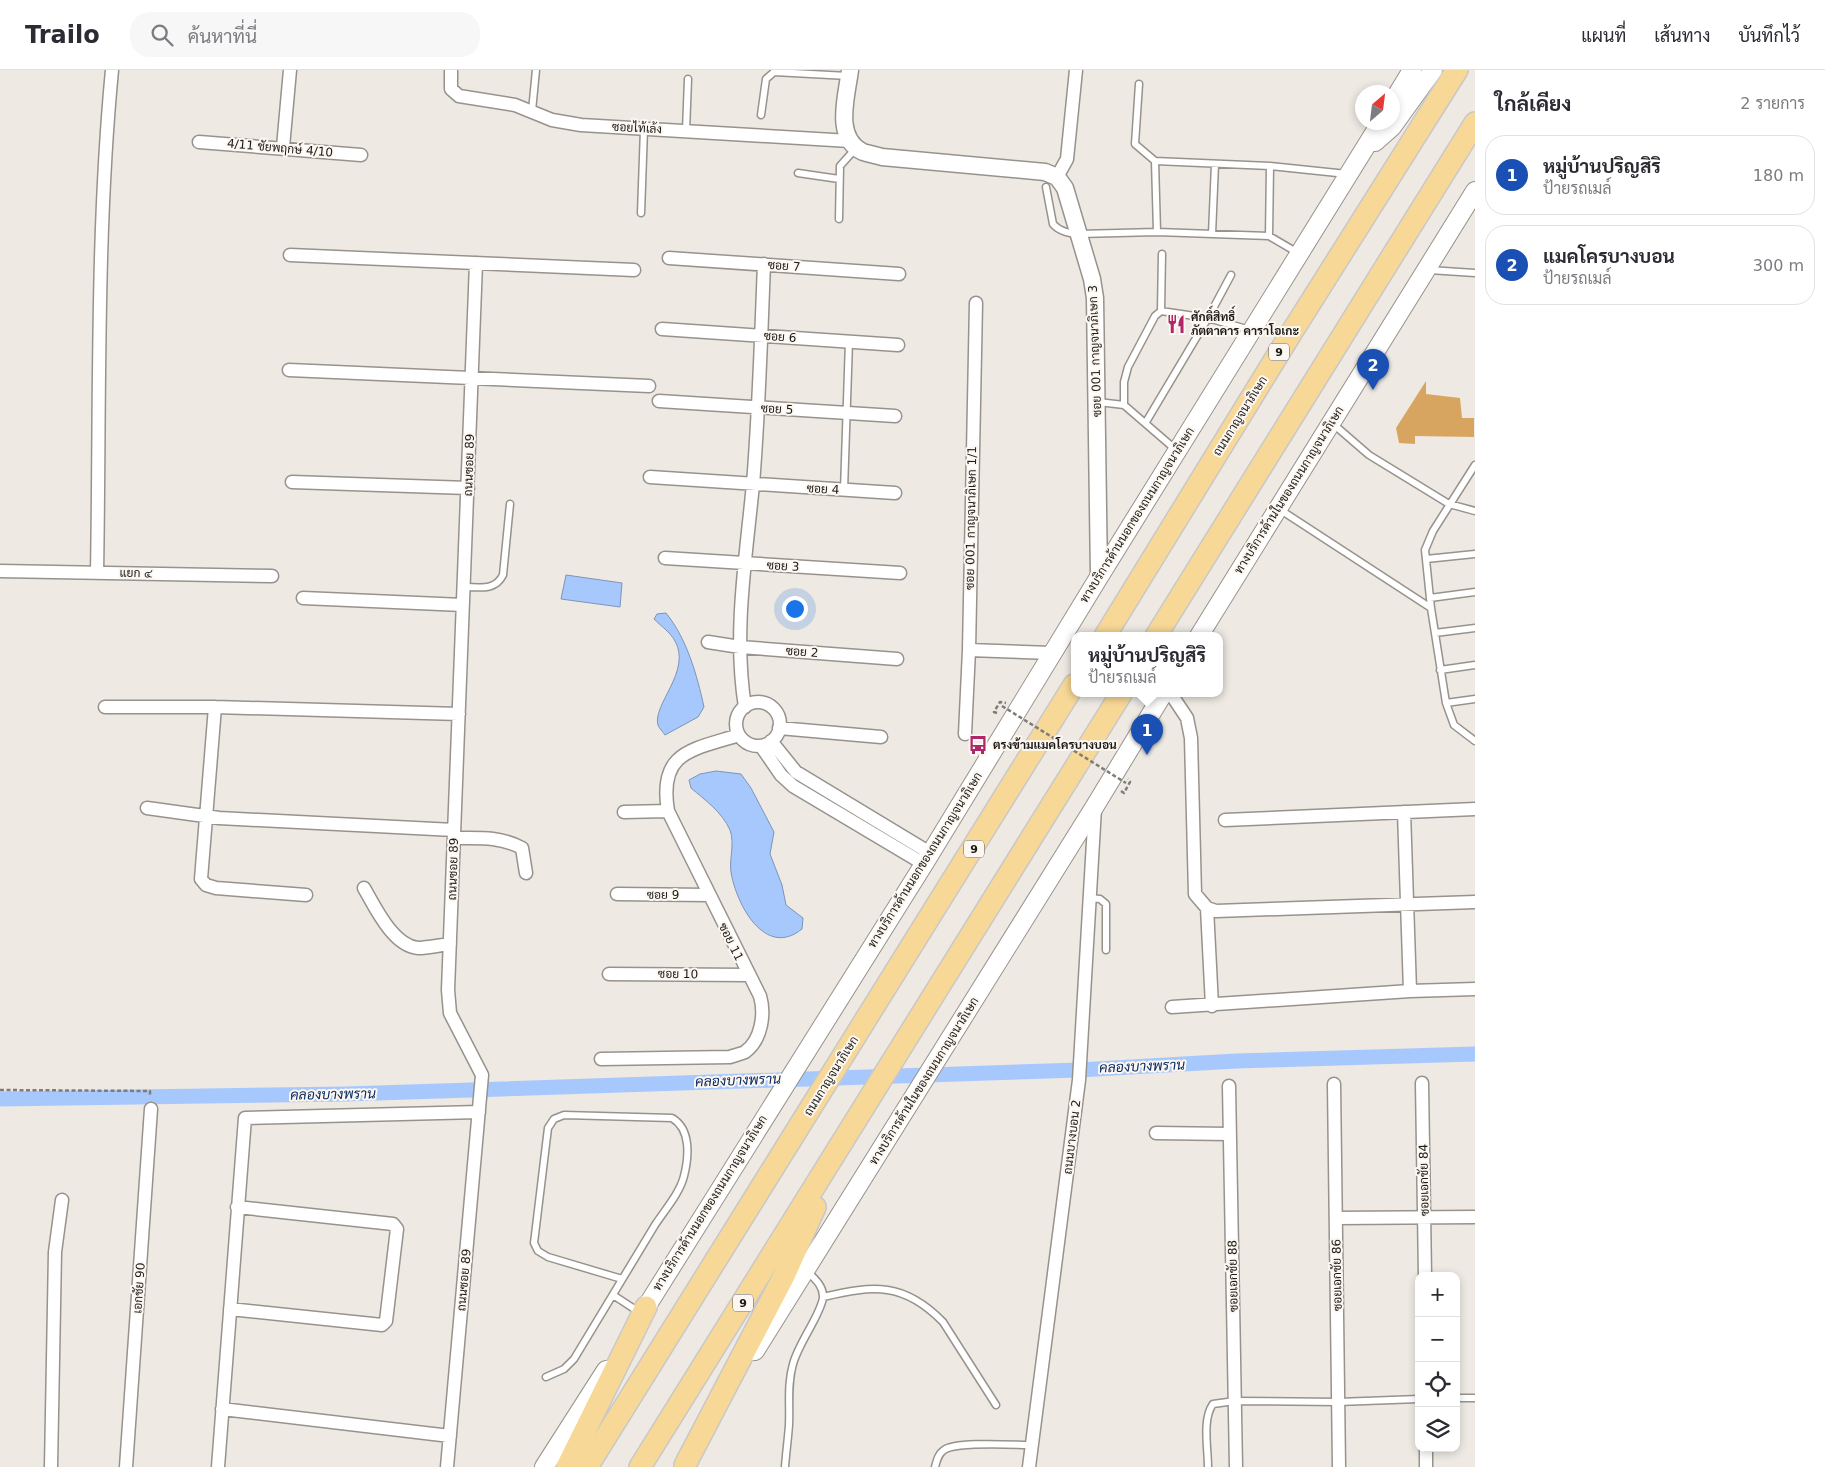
<!DOCTYPE html>
<html lang="th">
<meta charset="utf-8">
<style>
:root{--surface:#fff;--page:#f7f7f7;--text:#2b2b33;--muted:#7c7c81;--line:#e1e1e2;--accent:#af276a}
body{margin:0;font-family:"DejaVu Sans",Sarabun,sans-serif;background:var(--page);color:var(--text)}
.controls{position:absolute;right:15px;bottom:15px;display:grid;overflow:hidden;border-radius:10px;box-shadow:0 2px 8px #0003}
.controls button{width:45px;height:45px;display:grid;place-items:center;padding:0;border:0;border-bottom:1px solid var(--line);background:var(--surface);color:var(--text);font:25px sans-serif}
.compass{position:absolute;left:1355px;top:15px;width:45px;height:45px;border-radius:50%;background:var(--surface);box-shadow:0 2px 8px #0003;rotate:28deg}
.you{position:absolute;left:794px;top:538px;width:18px;height:18px;margin:-12px;border:4px solid #fff;border-radius:50%;background:#1a73e8;box-shadow:0 0 0 8px #1a73e833}
.badge{display:grid;place-items:center;width:32px;height:32px;border-radius:50%;background:var(--accent);color:#fff;font-size:16px;font-weight:700}
.pin{position:absolute;translate:-50% -41px;filter:drop-shadow(0 1px 2px #0008)}
.pin::after{content:'';position:absolute;top:26px;width:18px;height:15px;background:inherit;clip-path:polygon(0 0,100% 0,50% 100%)}
.popup{position:absolute;left:1071px;top:562px;width:152px;height:65px;box-sizing:border-box;display:grid;place-content:center;border-radius:10px;background:var(--surface);filter:drop-shadow(0 1px 4px #0005);font-size:16px;white-space:nowrap;color:var(--muted)}
.popup b{font-size:19px;color:var(--text)}
.popup::after{content:'';position:absolute;left:50%;top:100%;margin-left:-10px;border:10px solid transparent;border-top-color:var(--surface)}
.list{margin:0;padding:0;list-style:none}
h2{display:flex;justify-content:space-between;align-items:center;height:65px;margin:0;padding:0 20px;font-size:21px}
h2 small{font-size:16px;font-weight:400;color:var(--muted)}
.list li{display:grid;grid-template-columns:32px 1fr auto;gap:15px;align-items:center;box-sizing:border-box;height:80px;margin:0 10px 10px;padding:0 10px;border:1px solid var(--line);border-radius:20px}
.list b{display:block;font-size:19px;white-space:nowrap}
.list p{margin:0;font-size:16px;white-space:nowrap;color:var(--muted)}
.list em{font-size:16px;font-style:normal;color:var(--muted)}
.icon{flex:none;width:28px;height:28px;fill:none;stroke:currentColor;stroke-width:2;stroke-linecap:round;stroke-linejoin:round}
.map{position:relative;flex:none;width:1475px;height:1397px;overflow:hidden}
header{display:flex;align-items:center;gap:30px;box-sizing:border-box;height:70px;padding:0 25px;background:var(--surface);border-bottom:1px solid var(--line)}
header strong{font-size:24px}
nav{display:flex;gap:28px;margin-inline-start:auto;font-size:18px}
.search{width:350px;height:45px;background:var(--page);display:flex;align-items:center;gap:12px;box-sizing:border-box;padding:0 18px;border-radius:20px;color:var(--muted);font-size:19px}
main{display:flex}
aside{flex:1;background:var(--surface)}
.map>svg:first-child{display:block}
.water{fill:#a7c8fd;stroke:#7d94b8}
.lines{fill:none;stroke-linecap:round;stroke-linejoin:round}
.canal{stroke:#a7c8fd;stroke-width:15}
.building{fill:#d8a561}
.service-casing{stroke:#97928c;stroke-width:9}
.minor-casing{stroke:#97928c;stroke-width:15}
.tertiary-casing{stroke:#97928c;stroke-width:19}
.secondary-casing{stroke:#97928c;stroke-width:20}
.trunk-casing{stroke:#c9c8c8;stroke-width:24}
.path{stroke:#7f7c78;stroke-width:2.5;stroke-dasharray:4 2.5;stroke-linecap:butt}
.service{stroke:#fff;stroke-width:6}
.minor{stroke:#fff;stroke-width:12}
.tertiary{stroke:#fff;stroke-width:16}
.secondary{stroke:#fff;stroke-width:18}
.trunk{stroke:#f8d896;stroke-width:21}
.path-bridge{stroke:#7f7c78;stroke-width:2.5;stroke-dasharray:4 2.5;stroke-linecap:butt}
.labels{text-anchor:middle;stroke-width:4;stroke-linejoin:round;paint-order:stroke}
.shield{fill:#fcf7f0;stroke:#5f5c59;stroke-width:1}
.shield-label{font-size:11px;font-weight:bold;fill:#1c1a18}
.street-label{font-size:12px;fill:#1c1a18;stroke:#fcf7f0}
.poi-label{font-size:12px;font-weight:bold;fill:#1c1a18;stroke:#fcf7f0;text-anchor:start}
.water-label{font-size:14px;font-style:italic;fill:#0a2c65;stroke:#fcf7f0}
</style>
<header>
<strong>Trailo</strong>
<div class="search"><svg class="icon" aria-label="search" viewBox="0 0 24 24"><circle cx="10" cy="10" r="6"/><path d="M15 15l6 6"/></svg>ค้นหาที่นี่</div>
<nav><a>แผนที่</a><a>เส้นทาง</a><a>บันทึกไว้</a></nav>
</header>
<main>
<div class="map">
<svg width="1475" height="1397" viewBox="0 0 1475 1397">
<rect width="100%" height="100%" fill="#eee9e3"/>
<path class="water" d="M 566,505 L 622,513 L 620,537 L 561,529 Z
M 666,543 C 687,569 697,605 704,637 L 698,647 L 665,665 C 663,662 659,658 658,655 C 652,635 692,601 675,571 C 670,562 661,556 654,549 L 657,544 Z
M 716,701 L 741,704 L 751,718 L 774,762 L 770,784 L 782,815 L 786,835 L 803,848 L 802,859 C 765,889 736,834 731,802 C 729,789 735,774 730,760 C 722,742 705,730 691,718 L 689,710 L 700,704 Z"/>
<g class="lines">
<path class="canal" d="M 0,1029 L 346,1024 L 1079,1000 L 1236,991 L 1475,984"/>
</g>
<path class="building" d="M 1426,311 L 1426,324 L 1460,328 L 1462,348 L 1474,348 L 1474,367 L 1415,366 L 1415,374 L 1399,373 L 1396,358 Z"/>
<g class="lines">
<g class="service-casing">
<path id="service" d="M 1139,14 L 1135,74 L 1155,91
M 532,41 L 536,0
M 761,45 L 766,9 L 774,2 L 848,6
M 686,61 L 688,9
M 798,103 L 839,109
M 1046,117 L 1053,154 C 1060,162 1069,163 1079,164 L 1157,162 L 1269,166 L 1270,96
M 641,143 L 644,59
M 839,149 L 840,96 L 856,78
M 1157,162 L 1155,91 L 1270,96 L 1347,104
M 1212,164 L 1215,94
M 1269,166 L 1298,183
M 1162,184 L 1161,241 L 1155,246 L 1128,297 L 1124,312 L 1124,335 L 1175,379
M 1429,200 L 1475,203
M 1161,241 L 1208,248 L 1250,260
M 1098,332 L 1124,335
M 1146,352 L 1208,248 L 1231,205
M 1332,353 L 1369,385 L 1449,434 L 1475,441
M 1475,395 L 1433,461 L 1425,480 L 1431,538 L 1446,633 L 1475,629
M 844,420 L 849,271
M 1279,439 L 1431,538
M 1426,489 L 1475,484
M 464,517 C 480,517 495,521 503,505 L 510,434
M 1430,528 L 1475,522
M 1435,563 L 1475,558
M 1440,600 L 1475,595
M 1446,633 L 1454,655 L 1475,671
M 1089,828 L 1100,829 L 1106,834 L 1106,880
M 613,1225 L 639,1242
M 823,1227 C 874,1215 904,1212 943,1252 L 996,1335
M 546,1307 L 564,1299 L 574,1289 C 601,1245 628,1200 655,1155 C 664,1141 680,1123 684,1106 C 689,1086 691,1059 672,1048 L 564,1045 L 554,1049 L 548,1058 L 534,1173 L 538,1181 L 548,1187 L 622,1209
M 1456,1328 L 1475,1328
M 785,1397 C 786,1383 788,1369 789,1355 C 790,1335 787,1314 793,1294 C 799,1272 820,1246 823,1228 C 824,1216 814,1208 806,1200
M 935,1397 C 937,1390 938,1384 944,1380 C 956,1371 1014,1375 1032,1375
M 1208,1397 C 1208,1378 1202,1349 1213,1334 L 1235,1331 L 1338,1332 L 1419,1329"/>
</g>
<g class="minor-casing">
<path id="minor" d="M 451,0 L 451,19 L 459,26 L 515,35 L 552,50 L 581,55 L 850,71
M 199,72 L 361,85
M 283,77 L 290,0
M 1057,107 L 1067,89 L 1076,0
M 290,185 L 634,200
M 669,188 L 899,204
M 976,233 L 969,580 L 1052,583
M 662,259 L 898,275
M 289,300 L 649,316
M 659,331 L 895,346
M 650,407 L 895,423
M 292,412 L 468,418
M 665,488 L 900,503
M 0,501 L 272,506
M 97,503 C 100,335 96,167 112,0
M 303,528 L 463,535
M 708,572 L 740,577 L 897,589
M 1171,624 L 1187,648 L 1191,668 L 1195,824 L 1207,838 L 1216,841 L 1475,832
M736 654a22 22 0 1 1 44 0a22 22 0 1 1-44 0Z
M 105,637 L 215,637 L 459,644
M 215,637 L 201,809 L 206,815 L 216,818 L 306,825
M 745,637 C 733,563 746,488 753,414 C 759,341 761,268 764,194
M 779,658 L 881,667
M 965,664 L 969,580
M 771,671 L 796,702 L 930,783
M 761,676 L 781,705 L 793,716 L 924,794
M 147,738 L 219,748 L 454,760
M 624,742 L 668,741
M 1404,742 L 1410,921
M 1225,750 L 1475,739
M 454,768 C 478,768 500,766 522,778 L 526,803
M 364,818 C 375,837 393,876 418,878 C 428,878 440,875 450,874
M 617,824 L 708,825
M 1207,838 L 1212,936
M 609,904 L 748,905
M 1172,937 L 1410,921 L 1475,919
M 601,989 L 730,987 C 735,985 741,984 745,982 C 762,970 765,943 760,926 L 668,741 C 658,681 692,680 739,665
M 1422,1013 L 1425,1206
M 1334,1014 L 1339,1397
M 1229,1016 L 1236,1397
M 1156,1063 L 1229,1064
M 1336,1148 L 1475,1147
M 230,1239 L 382,1255 L 386,1251 L 397,1159 L 393,1154 L 237,1137
M 222,1339 L 450,1366
M 51,1397 L 55,1182 L 62,1130
M 126,1397 L 151,1039
M 218,1397 L 245,1048 L 479,1042
M 447,1397 L 482,1005 L 450,943 L 448,920 L 476,193
M 1029,1397 L 1079,1010 L 1095,738
M 1426,1397 L 1426,1378"/>
</g>
<g class="tertiary-casing">
<path id="tertiary" d="M 850,0 C 847,25 833,68 863,82 C 869,84 876,85 882,87 L 1045,102 L 1057,107 L 1065,118 L 1092,209 L 1095,228 L 1099,507"/>
</g>
<g class="secondary-casing">
<path id="secondary" d="M 1392,33 L 1412,0
M 1375,72 L 1392,57 L 1433,0
M 1199,566 L 1475,121
M 640,1247 L 924,794 L 1099,507 L 1381,52
M 755,1281 L 1095,736 L 1163,624
M 544,1397 L 606,1300"/>
</g>
<g class="trunk-casing">
<path id="trunk" d="M 1105,566 L 1290,265 L 1457,0
M 1156,566 L 1475,53
M 685,1395 L 784,1206 L 815,1137
M 567,1397 L 646,1237
M 587,1397 L 1074,615
M 640,1397 L 1121,624"/>
</g>
<path class="path" d="M 997,643 L 994,642 L 1000,632 L 1006,633
M 1121,721 L 1124,723 L 1130,712 L 1128,709
M 0,1020 L 150,1021 L 150,1027"/>
<use href="#service" class="service"/>
<use href="#minor" class="minor"/>
<use href="#tertiary" class="tertiary"/>
<use href="#secondary" class="secondary"/>
<use href="#trunk" class="trunk"/>
<path class="path-bridge" d="M 1002,636 L 1126,713"/>
</g>
<defs>
<g id="restaurant-bare" transform="scale(1.5)"><path d="M-5-6h1v4h1v-4h1v4h1v-4h1v5L-1.5 .5V6h-2V.5L-5-1ZM5-6V6H3V1.5H1.5Q1.5-4 5-6Z" fill="#af276a" stroke="#fcf7f0" stroke-width="2.5" paint-order="stroke"/></g>
<g id="bus-bare" transform="scale(1.5)"><path d="M-5-6H5V4H4V6H2V4H-2V6H-4V4H-5ZM-3.5-4V0h7V-4ZM-3.5 1.2v1.5H-2V1.2ZM2 1.2v1.5H3.5V1.2Z" fill="#af276a" stroke="#fcf7f0" stroke-width="2.5" paint-order="stroke"/></g>
</defs>
<g fill-rule="evenodd">
<use href="#restaurant-bare" x="1176" y="254"/>
<use href="#bus-bare" x="978" y="675"/>
</g>
<g class="labels">
<g class="shield">
<rect x="1269" y="273.5" width="20" height="17" rx="4"/>
<rect x="964" y="770.5" width="20" height="17" rx="4"/>
<rect x="733" y="1224.5" width="20" height="17" rx="4"/>
</g>
<g class="shield-label">
<text x="1279" y="286">9</text>
<text x="974" y="783">9</text>
<text x="743" y="1237">9</text>
</g>
<g class="street-label">
<text transform="translate(637 58) rotate(3)" y="4">ซอยไท้เล้ง</text>
<text transform="translate(280 78) rotate(5)" y="4">4/11 ชัยพฤกษ์ 4/10</text>
<text transform="translate(784 196) rotate(4)" y="4">ซอย 7</text>
<text transform="translate(780 267) rotate(4)" y="4">ซอย 6</text>
<text transform="translate(1095 281) rotate(-92)" y="4">ซอย 001 กาญจนาภิเษก 3</text>
<text transform="translate(777 339) rotate(3)" y="4">ซอย 5</text>
<text transform="translate(1240 346) rotate(-58)" y="4">ถนนกาญจนาภิเษก</text>
<text transform="translate(469 395) rotate(-88)" y="4">ถนนซอย 89</text>
<text transform="translate(823 419) rotate(3)" y="4">ซอย 4</text>
<text transform="translate(1289 420) rotate(-58)" y="4">ทางบริการด้านในของถนนกาญจนาภิเษก</text>
<text transform="translate(1137 445) rotate(-58)" y="4">ทางบริการด้านนอกของถนนกาญจนาภิเษก</text>
<text transform="translate(971 448) rotate(-89)" y="4">ซอย 001 กาญจนาภิเษก 1/1</text>
<text transform="translate(783 496) rotate(3)" y="4">ซอย 3</text>
<text transform="translate(136 503) rotate(1)" y="4">แยก ๔</text>
<text transform="translate(802 582) rotate(4)" y="4">ซอย 2</text>
<text transform="translate(925 790) rotate(-58)" y="4">ทางบริการด้านนอกของถนนกาญจนาภิเษก</text>
<text transform="translate(453 799) rotate(-88)" y="4">ถนนซอย 89</text>
<text x="663" y="829">ซอย 9</text>
<text transform="translate(731 872) rotate(64)" y="4">ซอย 11</text>
<text transform="translate(678 904) rotate(1)" y="4">ซอย 10</text>
<text transform="translate(831 1006) rotate(-58)" y="4">ถนนกาญจนาภิเษก</text>
<text transform="translate(924 1011) rotate(-58)" y="4">ทางบริการด้านในของถนนกาญจนาภิเษก</text>
<text transform="translate(1072 1067) rotate(-83)" y="4">ถนนบางบอน 2</text>
<text transform="translate(1424 1110) rotate(-91)" y="4">ซอยเอกชัย 84</text>
<text transform="translate(710 1133) rotate(-58)" y="4">ทางบริการด้านนอกของถนนกาญจนาภิเษก</text>
<text transform="translate(1337 1205) rotate(-91)" y="4">ซอยเอกชัย 86</text>
<text transform="translate(1233 1206) rotate(-91)" y="4">ซอยเอกชัย 88</text>
<text transform="translate(464 1210) rotate(-85)" y="4">ถนนซอย 89</text>
<text transform="translate(139 1218) rotate(-86)" y="4">เอกชัย 90</text>
</g>
<g class="poi-label">
<text x="1191" y="251">ศักดิ์สิทธิ์<tspan x="1191" dy="14">ภัตตาคาร คาราโอเกะ</tspan></text>
<text x="993" y="679">ตรงข้ามแมคโครบางบอน</text>
</g>
<g class="water-label">
<text transform="translate(1142 996) rotate(-2)" y="5">คลองบางพราน</text>
<text transform="translate(738 1010) rotate(-2)" y="5">คลองบางพราน</text>
<text transform="translate(333 1024) rotate(-1)" y="5">คลองบางพราน</text>
</g>
</g>
</svg>
<div class="controls">
<button>+</button>
<button>−</button>
<button><svg class="icon" aria-label="locate" viewBox="0 0 24 24"><circle cx="12" cy="12" r="6"/><path d="M12 2v4M12 18v4M2 12h4M18 12h4"/></svg></button>
<button><svg class="icon" aria-label="layers" viewBox="0 0 24 24"><path d="M12 4l9 5-9 5-9-5zM3 14l9 5 9-5"/></svg></button>
</div>
<svg class="compass" viewBox="-18 -18 36 36"><path d="M0-13l5 13h-10z" fill="#e53935"/><path d="M0 13l5-13h-10z" fill="#7c7c81"/></svg>
<div class="you"></div>
<div class="pin badge" style="left:1147px;top:685px;background:#1a4fb4">1</div>
<div class="popup"><b>หมู่บ้านปริญสิริ</b>ป้ายรถเมล์</div>
<div class="pin badge" style="left:1373px;top:320px;background:#1a4fb4">2</div>
</div>
<aside>
<h2>ใกล้เคียง<small>2 รายการ</small></h2>
<ul class="list">
<li><span class="badge" style="background:#1a4fb4">1</span><div><b>หมู่บ้านปริญสิริ</b><p>ป้ายรถเมล์</p></div><em>180 m</em></li>
<li><span class="badge" style="background:#1a4fb4">2</span><div><b>แมคโครบางบอน</b><p>ป้ายรถเมล์</p></div><em>300 m</em></li>
</ul>
</aside>
</main>
